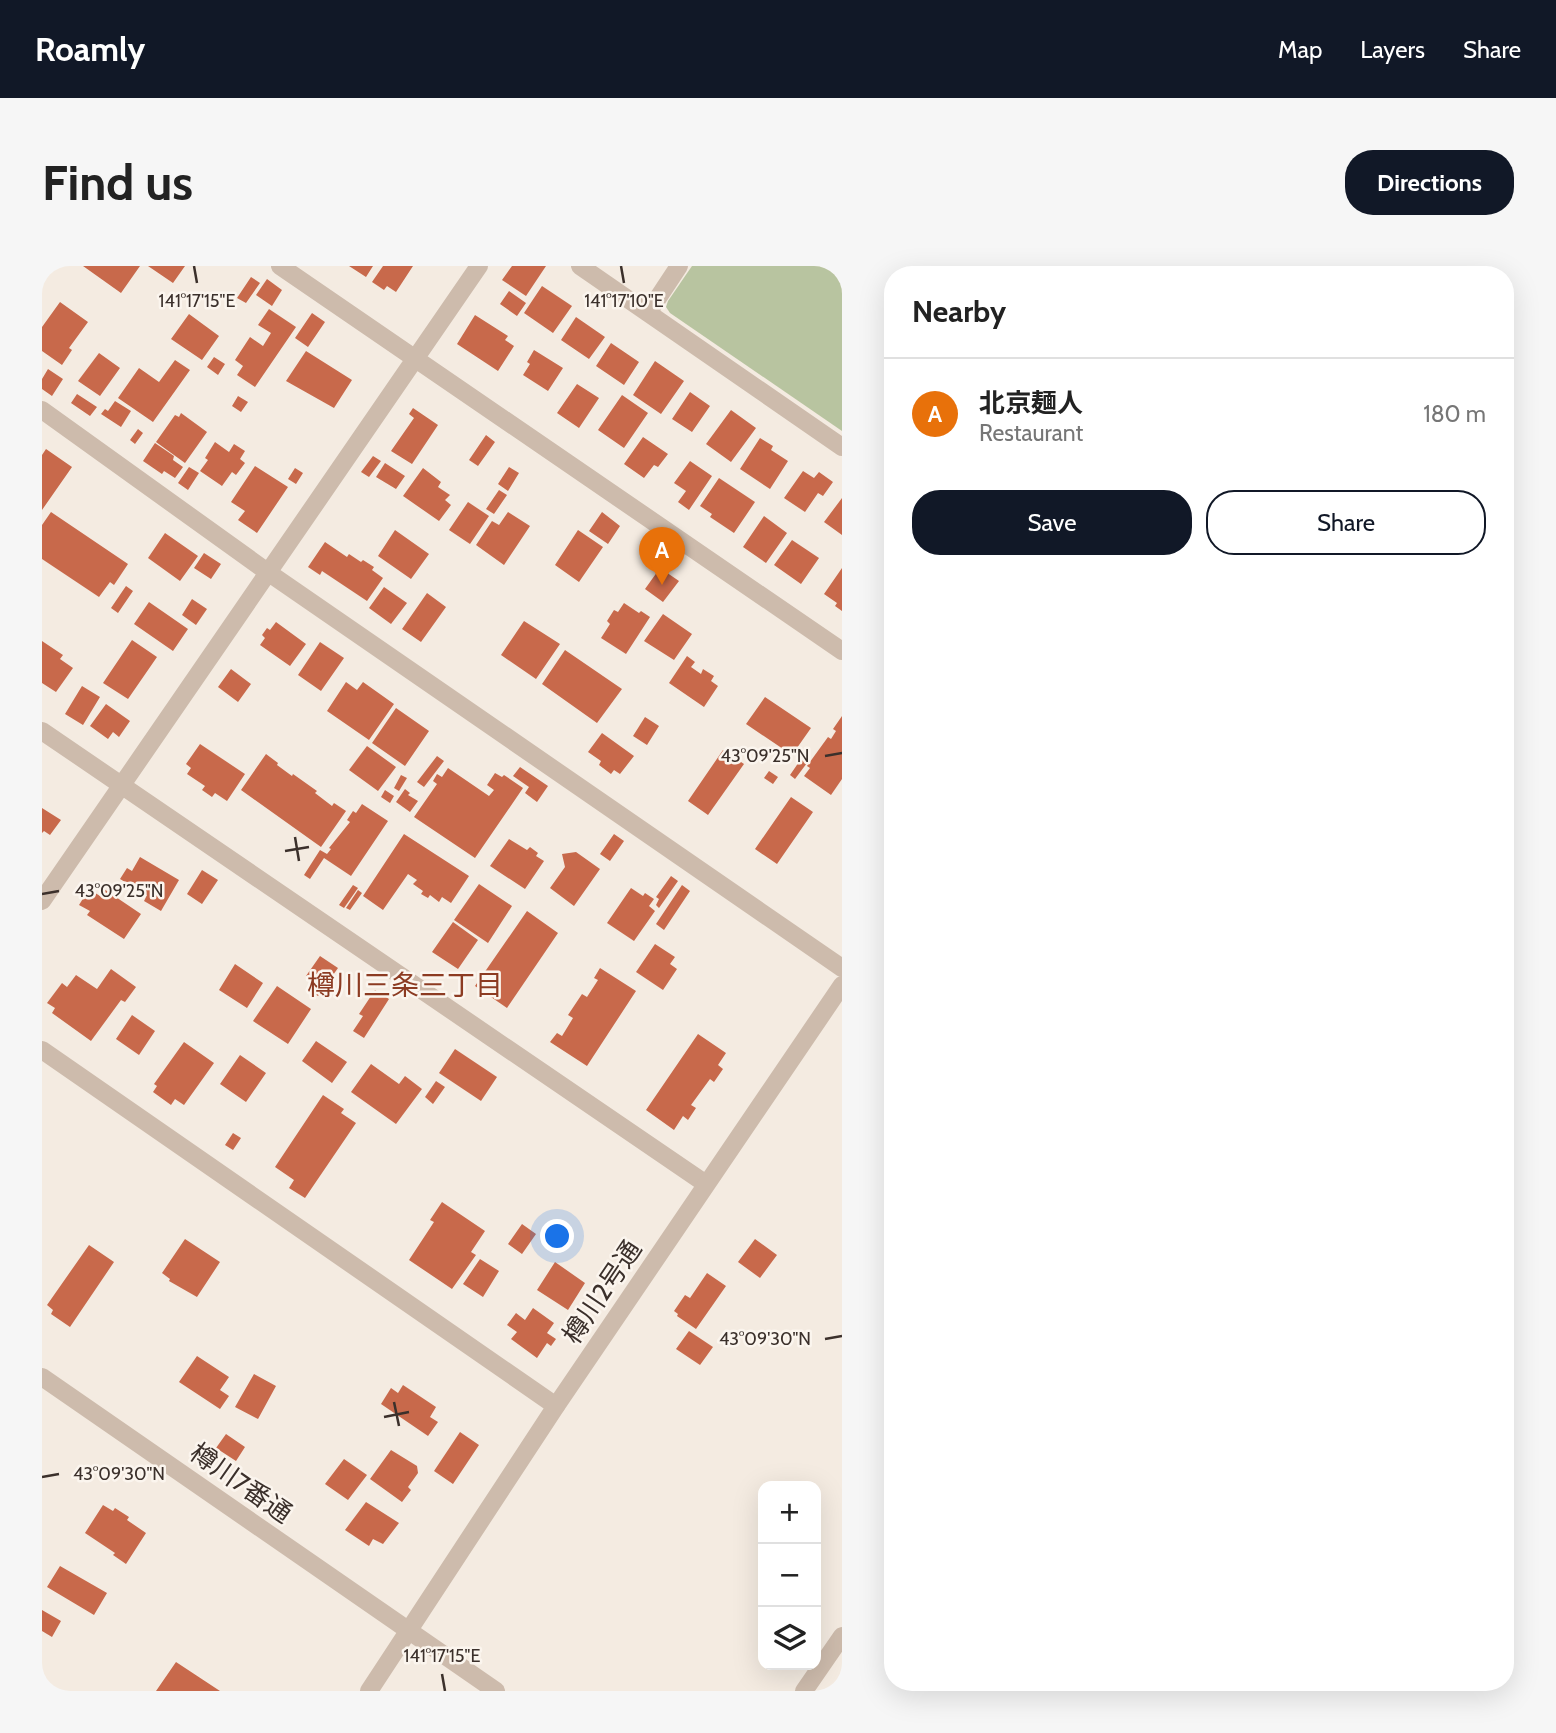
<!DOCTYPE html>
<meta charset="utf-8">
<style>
:root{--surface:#fff;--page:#f6f6f6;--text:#222;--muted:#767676;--line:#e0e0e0;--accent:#111827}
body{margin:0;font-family:Cabin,"Noto Sans JP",sans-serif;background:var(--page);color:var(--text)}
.controls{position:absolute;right:21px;bottom:21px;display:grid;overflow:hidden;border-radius:14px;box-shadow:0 7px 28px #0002}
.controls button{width:63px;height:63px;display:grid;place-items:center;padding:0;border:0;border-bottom:2px solid var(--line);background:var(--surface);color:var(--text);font:35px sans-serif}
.you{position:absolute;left:516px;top:971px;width:24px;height:24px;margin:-18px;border:5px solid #fff;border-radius:50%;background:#1a73e8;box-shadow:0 0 0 10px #1a73e833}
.badge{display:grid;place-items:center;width:46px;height:46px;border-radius:50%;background:var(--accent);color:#fff;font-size:23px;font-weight:700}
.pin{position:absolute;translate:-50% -58px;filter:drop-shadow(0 2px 4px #0008)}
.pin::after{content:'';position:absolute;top:37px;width:24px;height:21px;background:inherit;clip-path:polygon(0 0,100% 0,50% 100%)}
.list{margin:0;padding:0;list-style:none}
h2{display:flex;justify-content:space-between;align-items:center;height:91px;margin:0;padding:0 28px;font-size:30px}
h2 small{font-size:23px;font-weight:400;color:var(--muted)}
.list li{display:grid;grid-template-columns:46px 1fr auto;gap:21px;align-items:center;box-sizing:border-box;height:112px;padding:0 28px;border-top:2px solid var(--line)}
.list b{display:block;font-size:26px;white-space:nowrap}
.list p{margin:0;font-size:23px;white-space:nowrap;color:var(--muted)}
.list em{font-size:23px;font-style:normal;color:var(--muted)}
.actions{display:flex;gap:14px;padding:21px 28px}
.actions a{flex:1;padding:16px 0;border:2px solid var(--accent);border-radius:28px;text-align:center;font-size:24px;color:var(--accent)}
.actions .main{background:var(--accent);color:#fff}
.icon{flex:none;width:38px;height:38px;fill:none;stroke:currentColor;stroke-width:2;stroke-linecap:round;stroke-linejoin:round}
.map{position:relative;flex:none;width:800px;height:1425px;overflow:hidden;border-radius:28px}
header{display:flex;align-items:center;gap:42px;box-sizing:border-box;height:98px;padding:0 35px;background:var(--accent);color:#fff}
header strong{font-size:33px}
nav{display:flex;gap:38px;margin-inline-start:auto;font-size:24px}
.intro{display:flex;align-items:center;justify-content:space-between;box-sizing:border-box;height:168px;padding:0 42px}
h1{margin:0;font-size:49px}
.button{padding:18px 32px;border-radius:28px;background:var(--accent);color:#fff;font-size:24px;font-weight:700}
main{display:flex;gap:42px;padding:0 42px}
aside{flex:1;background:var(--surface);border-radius:28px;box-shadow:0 7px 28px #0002}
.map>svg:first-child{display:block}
.green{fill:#b8c4a0}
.building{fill:#c8694b}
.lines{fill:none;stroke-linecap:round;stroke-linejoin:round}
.minor{stroke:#cdbbac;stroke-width:18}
.tertiary{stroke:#cdbbac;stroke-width:18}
.ticks{fill:none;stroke:#3b302b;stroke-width:2.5}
.labels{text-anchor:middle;stroke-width:5;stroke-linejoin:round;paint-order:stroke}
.street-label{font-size:26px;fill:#3b302b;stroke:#fbf5ee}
.neighbourhood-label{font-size:28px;fill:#8c3b22;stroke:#fbf5ee}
.ticks-label{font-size:18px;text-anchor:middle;fill:#3b302b;stroke:#fbf5ee;stroke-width:5;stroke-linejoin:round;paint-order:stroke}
</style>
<header>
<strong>Roamly</strong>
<nav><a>Map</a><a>Layers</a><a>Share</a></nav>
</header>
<div class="intro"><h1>Find us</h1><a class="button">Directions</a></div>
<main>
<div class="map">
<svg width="800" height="1425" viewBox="0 0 800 1425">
<rect width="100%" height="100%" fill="#f4ebe1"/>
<path class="green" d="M 650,0 L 800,0 L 800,165 L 628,47 L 624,41 L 626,35 Z"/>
<path class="building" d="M 41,0 L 98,0 L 79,27 Z
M 106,0 L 143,0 L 131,17 Z
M 307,0 L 331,0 L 324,11 Z
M 341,0 L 371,0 L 354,26 L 345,20 L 342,24 L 330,16 Z
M 470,0 L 504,0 L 484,30 L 460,14 Z
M 209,11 L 218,17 L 204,37 L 195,32 Z
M 225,13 L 240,24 L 230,40 L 214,29 Z
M 500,20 L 530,40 L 511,67 L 482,47 Z
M 467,25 L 484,37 L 475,50 L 458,38 Z
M 18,36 L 46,56 L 27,82 L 30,84 L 20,99 L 0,85 L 0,61 Z
M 227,43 L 254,61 L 213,121 L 195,109 L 201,100 L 193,94 L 208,71 L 221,80 L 229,67 L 216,59 Z
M 270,47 L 283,56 L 266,81 L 253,72 Z
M 147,48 L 177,70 L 160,94 L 129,73 Z
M 433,49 L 466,70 L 463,74 L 472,80 L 456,105 L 415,78 Z
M 534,51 L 563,71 L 547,93 L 519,74 Z
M 569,77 L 597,96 L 582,119 L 554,100 Z
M 492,84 L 521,102 L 506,125 L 481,109 L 488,98 L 485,96 Z
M 264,85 L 310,114 L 292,142 L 244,115 Z
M 57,87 L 78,102 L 58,130 L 36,115 Z
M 172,91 L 183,98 L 176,109 L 165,101 Z
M 133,94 L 148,104 L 111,156 L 76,132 L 97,102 L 117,116 Z
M 613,95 L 642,115 L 619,148 L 591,129 Z
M 6,103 L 21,113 L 10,130 L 0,123 L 0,113 Z
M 535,118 L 557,132 L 537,162 L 515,147 Z
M 648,126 L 668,140 L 650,166 L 630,153 Z
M 35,128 L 55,141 L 48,150 L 29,137 Z
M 580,129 L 606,147 L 582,182 L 556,164 Z
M 196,130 L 206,136 L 199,146 L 190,140 Z
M 73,135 L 89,145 L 79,161 L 59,148 L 63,143 L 66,145 Z
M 371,142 L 396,159 L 370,198 L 349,185 L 372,152 L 367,148 Z
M 689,144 L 714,162 L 689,196 L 664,178 Z
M 139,147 L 165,166 L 143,197 L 114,176 L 133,149 L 137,151 Z
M 96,163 L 101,167 L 93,178 L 88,174 Z
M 444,169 L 453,176 L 436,200 L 427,194 Z
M 601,171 L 626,188 L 616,201 L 612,199 L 602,212 L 582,198 Z
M 718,172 L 731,180 L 729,184 L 746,195 L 728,223 L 698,203 Z
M 173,176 L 187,186 L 192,178 L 203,185 L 198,193 L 203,197 L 194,209 L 190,206 L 180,220 L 158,205 L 166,194 L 163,192 Z
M 113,177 L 132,190 L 131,194 L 141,201 L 133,212 L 122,205 L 120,208 L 101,195 Z
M 4,183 L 30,201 L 0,244 L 0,189 Z
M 331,190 L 339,195 L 327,211 L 319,206 Z
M 648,195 L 670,210 L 647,244 L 636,236 L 644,225 L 632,217 Z
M 343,197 L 363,210 L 354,223 L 334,211 Z
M 213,200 L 246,221 L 215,267 L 196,254 L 203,245 L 189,236 Z
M 147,201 L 157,207 L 146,224 L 136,217 Z
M 467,201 L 477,207 L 466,225 L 456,218 Z
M 253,202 L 261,207 L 254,218 L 246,213 Z
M 381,202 L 399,216 L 396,221 L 408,229 L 403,234 L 409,239 L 397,255 L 361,230 Z
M 761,205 L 772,212 L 777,206 L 791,216 L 781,230 L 776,227 L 763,246 L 742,232 Z
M 677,212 L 713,236 L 692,267 L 668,251 L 670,248 L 658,240 Z
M 457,224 L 465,229 L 452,248 L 444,243 Z
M 800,232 L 800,269 L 782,256 Z
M 426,236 L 447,250 L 428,278 L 407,264 Z
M 9,246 L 86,298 L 72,319 L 68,316 L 57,331 L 0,293 L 0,259 Z
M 466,246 L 488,260 L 462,299 L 434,279 L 450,255 L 457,259 Z
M 560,246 L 578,260 L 566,278 L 547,265 Z
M 722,250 L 745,267 L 724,297 L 701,281 Z
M 353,264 L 387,288 L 369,313 L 336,290 Z
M 536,264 L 561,281 L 537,316 L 513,299 Z
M 123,267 L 156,290 L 138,315 L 106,292 Z
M 750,274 L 777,292 L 759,318 L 732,299 Z
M 283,276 L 305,291 L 307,288 L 319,296 L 321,294 L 332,301 L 330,304 L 341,312 L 325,335 L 280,305 L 278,309 L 266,301 Z
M 162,287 L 179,298 L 169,313 L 152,302 Z
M 618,302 L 637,315 L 621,336 L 603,323 Z
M 800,302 L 800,345 L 793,340 L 795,337 L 782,328 Z
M 84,320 L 91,325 L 76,347 L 69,342 Z
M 342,321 L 365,337 L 349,358 L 327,342 Z
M 385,327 L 404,341 L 379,376 L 360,363 Z
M 150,333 L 165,343 L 154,359 L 140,349 Z
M 107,336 L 146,363 L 131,385 L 92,358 Z
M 582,337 L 597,347 L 599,345 L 608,351 L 584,388 L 559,372 L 568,358 L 565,355 L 572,344 L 576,346 Z
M 621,348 L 650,368 L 632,394 L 602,375 Z
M 482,355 L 518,378 L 494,413 L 459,389 Z
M 234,356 L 264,378 L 248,400 L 218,379 L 223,372 L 220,369 L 225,362 L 228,364 Z
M 90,374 L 115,391 L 86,433 L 61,417 Z
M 0,375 L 21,389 L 18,393 L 31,402 L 14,426 L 0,417 Z
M 278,376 L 302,392 L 279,425 L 256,409 Z
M 523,384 L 580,423 L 555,457 L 500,418 Z
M 645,390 L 653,396 L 649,401 L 659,408 L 661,403 L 672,410 L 669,415 L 676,420 L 662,441 L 627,417 Z
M 189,403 L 209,418 L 196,436 L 176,421 Z
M 304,416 L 315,424 L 321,416 L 352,438 L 327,474 L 285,445 Z
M 40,420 L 58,431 L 41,459 L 23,448 Z
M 723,431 L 769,462 L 750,489 L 704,458 Z
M 64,438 L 88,455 L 77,471 L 71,466 L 66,473 L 48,460 Z
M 354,442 L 387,465 L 363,500 L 330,477 Z
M 800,450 L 800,513 L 789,529 L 762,510 L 768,502 L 765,500 L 786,471 L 789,473 L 794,465 L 791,463 Z
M 603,451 L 617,460 L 605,479 L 591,470 Z
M 560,467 L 592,490 L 578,508 L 572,504 L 569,508 L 557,499 L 559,495 L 546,486 Z
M 158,478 L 203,508 L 185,535 L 173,527 L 170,531 L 160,524 L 163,520 L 145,508 L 149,502 L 144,498 Z
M 325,480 L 354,501 L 336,525 L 307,504 Z
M 681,484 L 702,498 L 666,549 L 646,535 Z
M 224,488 L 236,497 L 235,499 L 250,510 L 251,508 L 275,525 L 273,527 L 290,540 L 292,537 L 304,545 L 279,581 L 199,524 Z
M 395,490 L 402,495 L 382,521 L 375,516 Z
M 759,493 L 765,497 L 753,513 L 748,509 Z
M 478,501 L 506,520 L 495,536 L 483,527 L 487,521 L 471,510 Z
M 406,502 L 447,530 L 452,524 L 445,519 L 453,507 L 460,511 L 462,509 L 481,522 L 433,592 L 372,551 L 395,518 L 391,515 L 395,508 L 400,511 Z
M 727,505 L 736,511 L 731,518 L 722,512 Z
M 359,509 L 365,512 L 357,525 L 352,522 Z
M 363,523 L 368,527 L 366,529 L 376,535 L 368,546 L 354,536 Z
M 343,524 L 352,530 L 348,537 L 339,531 Z
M 749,531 L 771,546 L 735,598 L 713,583 Z
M 320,538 L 346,555 L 309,610 L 282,592 L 268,613 L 262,609 L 278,584 L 285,588 L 289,583 L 287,582 L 308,556 L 305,554 L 311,545 L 314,547 Z
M 0,542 L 19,554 L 8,569 L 2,565 L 0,567 Z
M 362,568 L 427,610 L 409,637 L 400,631 L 397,636 L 388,629 L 386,632 L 379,628 L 381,625 L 371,618 L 375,614 L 366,608 L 341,644 L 321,630 Z
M 572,568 L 582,575 L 568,595 L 558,588 Z
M 467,573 L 485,584 L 488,581 L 496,587 L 494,590 L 502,595 L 483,623 L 448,600 Z
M 534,586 L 558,603 L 532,640 L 508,622 L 523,601 L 520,588 Z
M 98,591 L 137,614 L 119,645 L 102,635 L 105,629 L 78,613 L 85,602 L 90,605 Z
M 160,604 L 176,614 L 160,638 L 145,628 Z
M 629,610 L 636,615 L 617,642 L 614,639 L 617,633 L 614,631 Z
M 437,618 L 470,640 L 446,677 L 412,654 Z
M 311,619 L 316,622 L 302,642 L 297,639 Z
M 640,619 L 648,625 L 622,664 L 614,658 Z
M 589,622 L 601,630 L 603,627 L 612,633 L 607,640 L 613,645 L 592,675 L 565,657 Z
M 47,623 L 58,630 L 62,623 L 99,648 L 82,673 L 45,649 L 48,645 L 37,639 Z
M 316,624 L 320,627 L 308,644 L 304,642 Z
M 485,645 L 516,667 L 465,742 L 433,720 Z
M 411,656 L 436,674 L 416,703 L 390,686 Z
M 613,678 L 633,691 L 628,698 L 635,703 L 621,724 L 594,706 Z
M 278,690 L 296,702 L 276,730 L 267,724 L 272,716 L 264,710 Z
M 193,698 L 221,717 L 205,742 L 177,724 Z
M 558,702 L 594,725 L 545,800 L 508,776 L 515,767 L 520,770 L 531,752 L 526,749 L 540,728 L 545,731 L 556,714 L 552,712 Z
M 69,703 L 94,721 L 83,736 L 79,734 L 49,775 L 10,747 L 13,742 L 5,737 L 20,717 L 25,721 L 34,709 L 55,723 Z
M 235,720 L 269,743 L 246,778 L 211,755 Z
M 333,724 L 347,733 L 322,772 L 311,765 L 321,750 L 317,748 Z
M 90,749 L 113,765 L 97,789 L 74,773 Z
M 656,768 L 684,787 L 676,799 L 681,803 L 672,816 L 668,813 L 649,839 L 654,842 L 646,854 L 641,850 L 632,864 L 604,844 Z
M 274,775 L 305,796 L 290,817 L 260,795 Z
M 142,776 L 172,797 L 142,839 L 133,833 L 129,839 L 111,826 L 115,820 L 112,818 Z
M 413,783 L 455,811 L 439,835 L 397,807 Z
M 198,789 L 224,807 L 204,836 L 178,818 Z
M 329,798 L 357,818 L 363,810 L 380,823 L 354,858 L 309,826 Z
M 394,815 L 403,821 L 391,838 L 383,831 Z
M 281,829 L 302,843 L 299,847 L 314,857 L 263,932 L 247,922 L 252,914 L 233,901 Z
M 191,867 L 199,872 L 191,884 L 183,879 Z
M 400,936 L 443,965 L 429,986 L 434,989 L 410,1023 L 367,994 L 392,956 L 388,954 Z
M 480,958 L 494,968 L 480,988 L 466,978 Z
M 143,973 L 178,996 L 155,1031 L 127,1015 L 128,1013 L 120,1007 Z
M 713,973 L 735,989 L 718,1012 L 696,996 Z
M 47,979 L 72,996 L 28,1061 L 9,1048 L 11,1044 L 5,1039 Z
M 438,993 L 457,1005 L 441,1031 L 421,1018 Z
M 513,996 L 543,1017 L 526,1044 L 495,1024 Z
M 665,1007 L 684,1020 L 654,1063 L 635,1050 L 636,1048 L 632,1045 L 643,1029 L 648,1032 Z
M 491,1042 L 512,1057 L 505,1067 L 514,1073 L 509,1080 L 505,1077 L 495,1092 L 469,1073 L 475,1066 L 465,1059 L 474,1047 L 483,1054 Z
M 647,1065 L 671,1081 L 658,1099 L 634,1083 Z
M 155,1090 L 187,1111 L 178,1124 L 187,1130 L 178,1143 L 137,1116 Z
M 212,1108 L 234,1120 L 216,1153 L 193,1141 Z
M 361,1119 L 394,1141 L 388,1151 L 396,1156 L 386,1170 L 339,1138 L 349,1122 L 356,1127 Z
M 418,1166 L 437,1179 L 411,1218 L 392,1205 Z
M 184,1168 L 203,1181 L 194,1195 L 174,1182 Z
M 349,1184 L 375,1200 L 376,1207 L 366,1221 L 369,1224 L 360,1236 L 328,1213 Z
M 302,1193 L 325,1209 L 306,1234 L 283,1218 Z
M 324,1236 L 357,1257 L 341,1278 L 331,1273 L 327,1280 L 303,1264 Z
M 61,1239 L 71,1245 L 73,1242 L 87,1251 L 85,1254 L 104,1267 L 84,1298 L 71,1289 L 73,1287 L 43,1267 Z
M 18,1300 L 65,1327 L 52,1349 L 5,1321 Z
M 0,1344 L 19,1355 L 10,1371 L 0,1365 Z
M 134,1396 L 178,1425 L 114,1425 Z"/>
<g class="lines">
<path class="minor" d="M 238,0 L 800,385
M 538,0 L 800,181
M 606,47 L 637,0
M 0,144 L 227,307 L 800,702
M 0,465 L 664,918
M 0,635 L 437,0
M 0,784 L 514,1140
M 762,1425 L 800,1370"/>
<path class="tertiary" d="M 0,1111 L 454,1425
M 327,1425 L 514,1140 L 800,719"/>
</g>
<path class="ticks" d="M 152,0 L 155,17M 579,0 L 582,17M 783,490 L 800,487M 253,571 L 257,595M 243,585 L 267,581M 0,628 L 17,625M 783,1073 L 800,1070M 352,1136 L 357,1160M 342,1151 L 367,1146M 0,1211 L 17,1208M 400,1408 L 403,1425"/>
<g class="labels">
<g class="street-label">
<text transform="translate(560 1026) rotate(-56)" y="9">樽川2号通</text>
<text transform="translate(199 1217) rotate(35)" y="9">樽川7番通</text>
</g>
<g class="neighbourhood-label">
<text x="363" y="729">樽川三条三丁目</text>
</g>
</g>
<g class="ticks-label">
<text x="155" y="41">141°17'15"E</text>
<text x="582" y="41">141°17'10"E</text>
<text x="723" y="496">43°09'25"N</text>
<text x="77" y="631">43°09'25"N</text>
<text x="723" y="1079">43°09'30"N</text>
<text x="77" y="1214">43°09'30"N</text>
<text x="400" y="1396">141°17'15"E</text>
</g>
</svg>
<div class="controls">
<button>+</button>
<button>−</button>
<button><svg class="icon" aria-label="layers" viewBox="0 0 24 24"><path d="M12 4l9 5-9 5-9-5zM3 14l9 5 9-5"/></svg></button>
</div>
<div class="you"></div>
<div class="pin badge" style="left:620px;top:319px;background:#e8710a">A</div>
</div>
<aside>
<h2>Nearby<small></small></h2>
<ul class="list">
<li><span class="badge" style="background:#e8710a">A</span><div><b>北京麺人</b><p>Restaurant</p></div><em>180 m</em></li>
</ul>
<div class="actions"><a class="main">Save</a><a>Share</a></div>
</aside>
</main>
